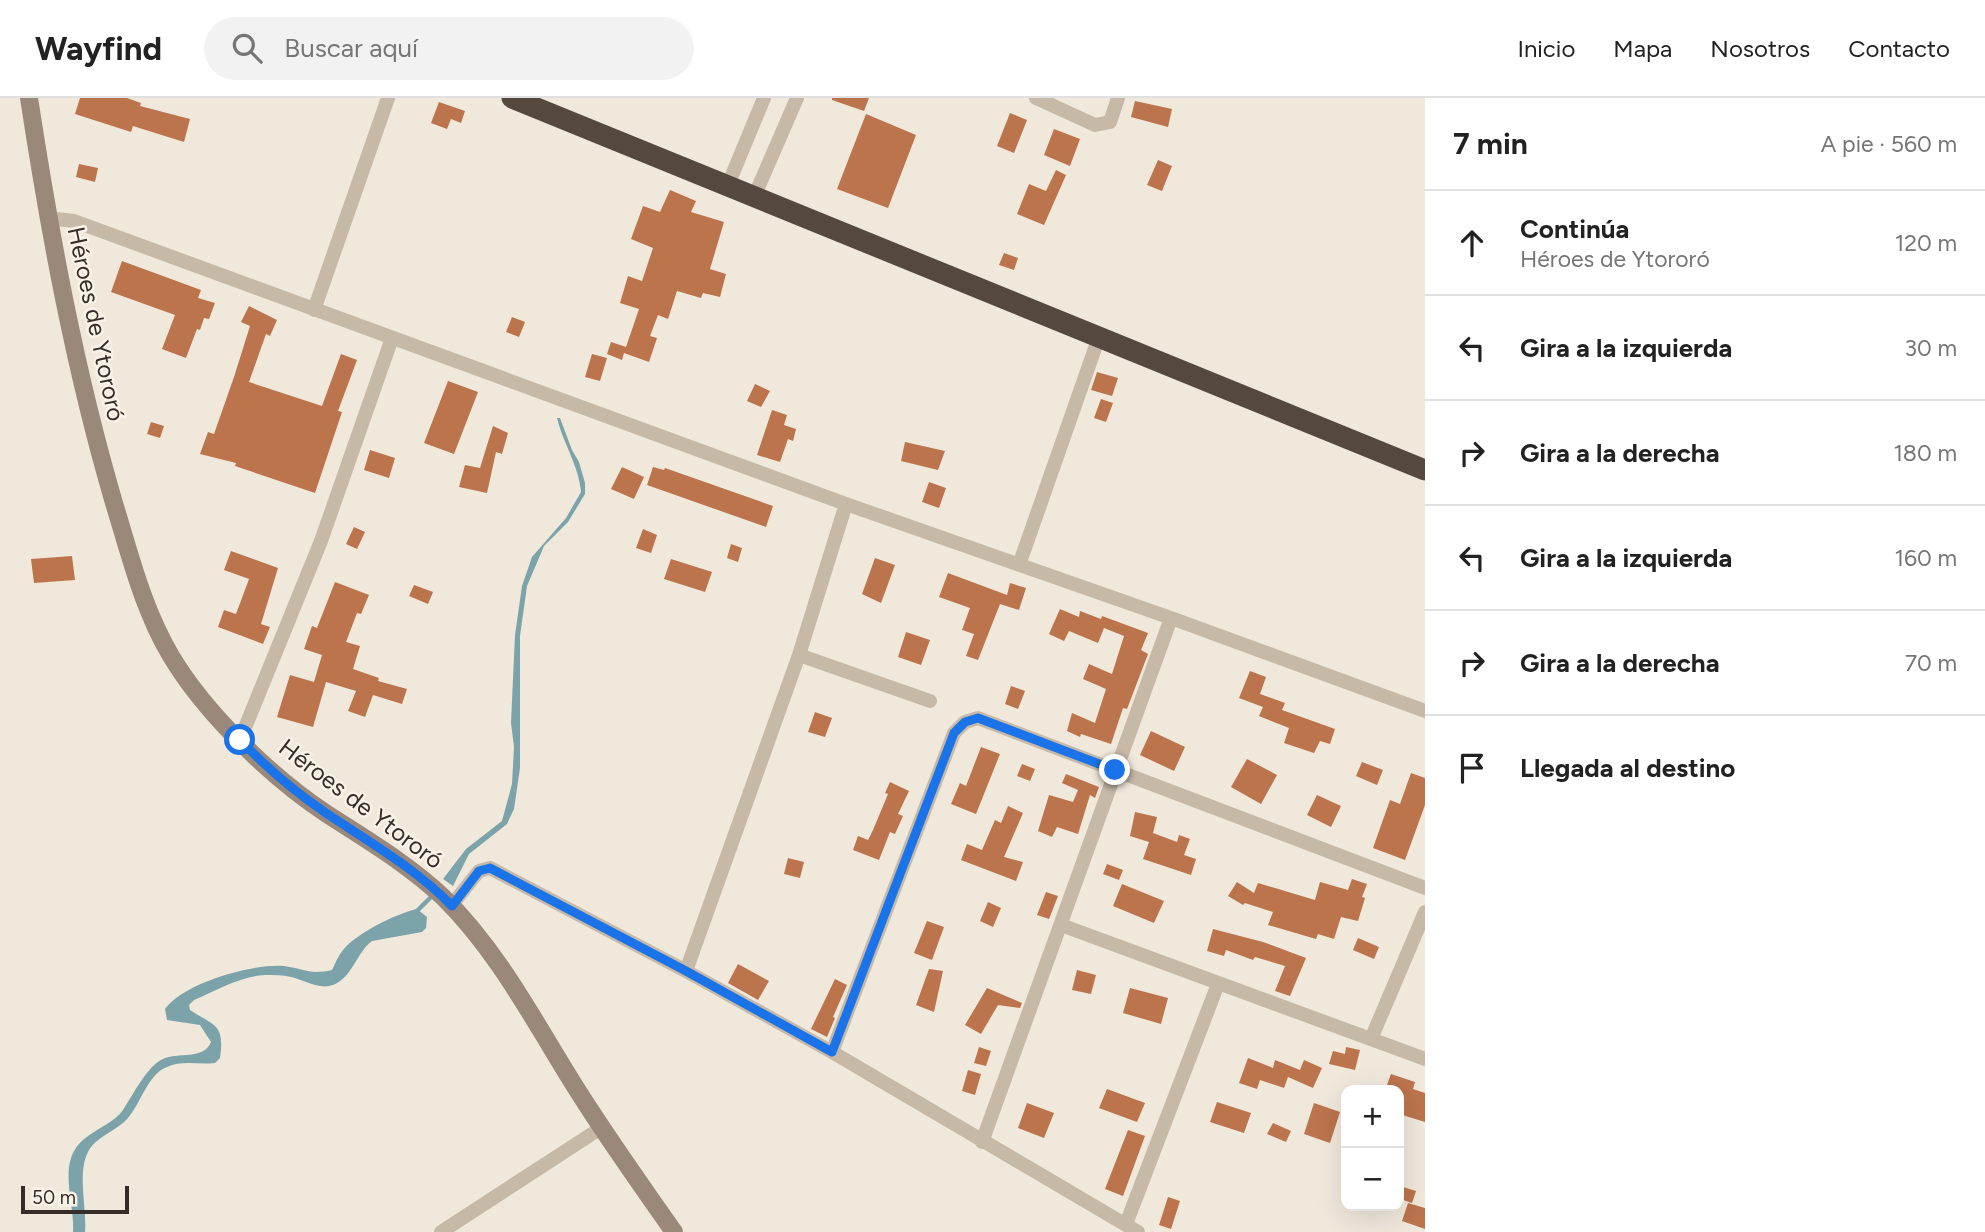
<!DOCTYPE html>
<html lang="es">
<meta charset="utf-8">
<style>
:root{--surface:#fff;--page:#f2f2f2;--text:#222;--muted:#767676;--line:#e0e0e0}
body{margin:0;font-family:Figtree,sans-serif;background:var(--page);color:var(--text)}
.controls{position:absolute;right:21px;bottom:21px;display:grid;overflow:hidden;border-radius:14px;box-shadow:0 7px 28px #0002}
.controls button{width:63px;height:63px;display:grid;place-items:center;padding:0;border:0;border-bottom:2px solid var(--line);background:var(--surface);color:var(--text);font:35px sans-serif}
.scale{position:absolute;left:21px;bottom:18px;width:108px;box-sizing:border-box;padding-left:7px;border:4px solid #342d28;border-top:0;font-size:19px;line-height:24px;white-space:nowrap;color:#342d28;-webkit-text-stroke:5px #f8f2e7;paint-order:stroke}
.stop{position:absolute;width:21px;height:21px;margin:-16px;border:5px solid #1a73e8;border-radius:50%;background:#fff}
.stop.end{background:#1a73e8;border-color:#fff;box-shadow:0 2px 7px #0008}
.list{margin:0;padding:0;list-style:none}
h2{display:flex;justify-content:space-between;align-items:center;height:91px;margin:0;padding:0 28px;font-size:30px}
h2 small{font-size:23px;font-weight:400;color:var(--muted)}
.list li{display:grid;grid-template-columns:46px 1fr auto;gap:21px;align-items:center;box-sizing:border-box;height:105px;padding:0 28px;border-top:2px solid var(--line)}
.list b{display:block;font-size:26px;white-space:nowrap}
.list p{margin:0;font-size:23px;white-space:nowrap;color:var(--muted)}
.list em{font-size:23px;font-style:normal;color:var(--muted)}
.icon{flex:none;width:38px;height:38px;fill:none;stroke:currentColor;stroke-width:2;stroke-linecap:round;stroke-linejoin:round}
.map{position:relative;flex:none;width:1425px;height:1134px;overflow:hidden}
header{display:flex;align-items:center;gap:42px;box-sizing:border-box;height:98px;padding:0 35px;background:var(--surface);border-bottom:2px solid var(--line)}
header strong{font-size:33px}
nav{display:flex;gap:38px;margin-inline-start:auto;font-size:24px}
.search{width:490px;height:63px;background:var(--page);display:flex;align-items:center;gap:18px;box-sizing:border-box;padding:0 24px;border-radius:38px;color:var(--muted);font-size:26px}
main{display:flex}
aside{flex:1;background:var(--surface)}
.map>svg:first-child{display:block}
.water{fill:#7ca3aa}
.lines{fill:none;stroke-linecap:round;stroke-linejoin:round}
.stream{stroke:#7ca3aa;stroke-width:4.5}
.building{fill:#bc744c}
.street{stroke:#c7b9a8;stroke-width:14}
.secondary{stroke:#9a897a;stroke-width:18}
.highway{stroke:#54483f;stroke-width:21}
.route{stroke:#1a73e8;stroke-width:9}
.labels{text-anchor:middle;stroke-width:5;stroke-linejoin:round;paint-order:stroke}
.street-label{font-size:24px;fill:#342d28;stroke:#f8f2e7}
</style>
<header>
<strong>Wayfind</strong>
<div class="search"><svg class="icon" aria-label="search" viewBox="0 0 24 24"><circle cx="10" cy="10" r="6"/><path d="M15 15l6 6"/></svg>Buscar aquí</div>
<nav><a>Inicio</a><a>Mapa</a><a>Nosotros</a><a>Contacto</a></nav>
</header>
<main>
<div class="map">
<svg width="1425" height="1134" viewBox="0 0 1425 1134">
<rect width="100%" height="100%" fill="#f0e8db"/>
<path class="water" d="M 557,320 L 560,320 L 572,352 L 579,364 L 585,385 L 585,396 L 568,424 L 544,448 L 527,488 L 520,538 L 520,670 L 514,711 L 507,726 L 469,756 L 453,788 L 443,781 L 466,751 L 502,723 L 512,686 L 514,649 L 511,625 L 515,537 L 522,488 L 532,459 L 566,420 L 581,394 C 579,368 563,345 557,320 Z
M 417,811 L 427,819 L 426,830 L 422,834 L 372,843 C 357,854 352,880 333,887 C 319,892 304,882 291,879 C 283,877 273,877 265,877 C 241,878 215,893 194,902 L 189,907 L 190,912 C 214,928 225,925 220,960 L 215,965 C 198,967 182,962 167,969 C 148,976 141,1005 128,1020 C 117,1033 96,1038 88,1054 C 77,1075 87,1110 85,1134 L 73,1134 C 75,1104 56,1064 84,1041 C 96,1031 115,1024 123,1012 C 133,997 147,968 163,961 C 178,954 204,962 211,944 L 200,927 L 167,922 L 165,911 C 183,885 254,865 284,868 C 305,871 309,877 332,872 C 335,866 338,858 343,852 C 357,835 395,816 417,811 Z"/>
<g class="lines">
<path class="stream" d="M 415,815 L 433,797"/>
</g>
<path class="building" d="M 80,0 L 127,0 L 141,5 L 140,8 L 190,21 L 184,44 L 133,28 L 131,34 L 75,16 Z
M 832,0 L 869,0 L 864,13 L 832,2 Z
M 1135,3 L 1172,11 L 1168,29 L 1131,19 Z
M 439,4 L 465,13 L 461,25 L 451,21 L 447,31 L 431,25 Z
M 1010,15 L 1027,22 L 1014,55 L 997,48 Z
M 866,16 L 916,37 L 888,110 L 837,91 Z
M 1054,31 L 1080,41 L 1070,68 L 1044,57 Z
M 1158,62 L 1172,68 L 1162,93 L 1147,87 Z
M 79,66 L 98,70 L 95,84 L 76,79 Z
M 1056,72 L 1066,77 L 1044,127 L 1017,116 L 1029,86 L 1046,93 Z
M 670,92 L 696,103 L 691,114 L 724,124 L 710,171 L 726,176 L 720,199 L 703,195 L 701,200 L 677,193 L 668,221 L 658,217 L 650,238 L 657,240 L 649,264 L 624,255 L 622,262 L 607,256 L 611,244 L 626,249 L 639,211 L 620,205 L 628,178 L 642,183 L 653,150 L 631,141 L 643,108 L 660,114 Z
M 1004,155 L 1018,160 L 1014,172 L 999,167 Z
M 122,163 L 201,192 L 198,200 L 215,205 L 209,221 L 204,220 L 200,232 L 197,231 L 186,260 L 162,251 L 175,217 L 111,194 Z
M 249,208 L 277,222 L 270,238 L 266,236 L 249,284 L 322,308 L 341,256 L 357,262 L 338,313 L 342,314 L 315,395 L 235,368 L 236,365 L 200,356 L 208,334 L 214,336 L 234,279 L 250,228 L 241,224 Z
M 512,219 L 525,224 L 519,239 L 506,234 Z
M 592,256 L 607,260 L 600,283 L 585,279 Z
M 1097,274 L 1118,280 L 1112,298 L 1091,292 Z
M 448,283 L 478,294 L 454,356 L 424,345 Z
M 755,286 L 770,293 L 761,309 L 747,303 Z
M 1101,301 L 1113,305 L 1106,324 L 1094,320 Z
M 772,312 L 787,317 L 784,327 L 796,331 L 793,343 L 788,341 L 780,364 L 757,357 Z
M 151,324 L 164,328 L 160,340 L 147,336 Z
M 493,328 L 508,335 L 502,356 L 496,354 L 487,395 L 459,389 L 465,367 L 480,370 Z
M 905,344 L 945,353 L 938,372 L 901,363 Z
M 370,352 L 395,360 L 389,380 L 364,372 Z
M 622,369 L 644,379 L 634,401 L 611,391 Z
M 653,369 L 664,372 L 665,370 L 773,408 L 766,429 L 647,387 Z
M 929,384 L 946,390 L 939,410 L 922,404 Z
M 354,429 L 365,434 L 357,451 L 346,446 Z
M 643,431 L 657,437 L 651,455 L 636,450 Z
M 731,446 L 742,450 L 738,464 L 727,460 Z
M 231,453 L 278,470 L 261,526 L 270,529 L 263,546 L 218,529 L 224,512 L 236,516 L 249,481 L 224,472 Z
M 72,458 L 75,482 L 34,485 L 31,461 Z
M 875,460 L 895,467 L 881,505 L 862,496 Z
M 671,461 L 712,474 L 705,494 L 664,481 Z
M 948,475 L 1007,497 L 1010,485 L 1026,490 L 1019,512 L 1000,506 L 978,562 L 966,558 L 974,536 L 962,532 L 970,510 L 939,499 Z
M 335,484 L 369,497 L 361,516 L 357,515 L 346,544 L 360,548 L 353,571 L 379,580 L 378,583 L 407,591 L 402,606 L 373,597 L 365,619 L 348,613 L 356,593 L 326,584 L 313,629 L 277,619 L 290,577 L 314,584 L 322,557 L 304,551 L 312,528 L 317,530 Z
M 414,487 L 433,494 L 428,506 L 409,498 Z
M 1060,511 L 1079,519 L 1080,513 L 1101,521 L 1102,518 L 1148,535 L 1141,552 L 1148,556 L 1127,611 L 1123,610 L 1111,646 L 1081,636 L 1080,639 L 1067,633 L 1072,615 L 1095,625 L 1106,591 L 1083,581 L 1089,566 L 1112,576 L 1124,538 L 1104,530 L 1098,545 L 1069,533 L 1064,543 L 1049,536 Z
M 906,534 L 930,542 L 921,567 L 898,559 Z
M 1250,573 L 1266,579 L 1260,596 L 1285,605 L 1282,612 L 1335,631 L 1330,646 L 1320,643 L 1314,655 L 1284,645 L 1289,630 L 1259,618 L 1263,609 L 1239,600 Z
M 1011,588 L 1025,593 L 1018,611 L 1005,606 Z
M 815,614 L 832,620 L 825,639 L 808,634 Z
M 1151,633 L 1185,649 L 1174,673 L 1140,657 Z
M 981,649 L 1000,656 L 976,716 L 951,706 L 960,685 L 966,688 Z
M 1247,661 L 1277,677 L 1261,706 L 1231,689 Z
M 1362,664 L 1383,672 L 1377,687 L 1356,678 Z
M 1022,666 L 1035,671 L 1030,683 L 1017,678 Z
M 1411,675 L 1425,680 L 1425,707 L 1405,762 L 1373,750 L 1390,702 L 1400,706 Z
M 1066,676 L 1099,689 L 1095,700 L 1090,697 L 1078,736 L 1057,729 L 1052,739 L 1038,733 L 1049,697 L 1073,704 L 1078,692 L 1062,685 Z
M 890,684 L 909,693 L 898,716 L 903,718 L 895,736 L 890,734 L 879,762 L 853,752 L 858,738 L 868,742 L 873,732 L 888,696 L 885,695 Z
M 1317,697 L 1341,708 L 1331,729 L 1307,717 Z
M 1008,708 L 1023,715 L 1004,759 L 1023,764 L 1016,783 L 961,762 L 967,746 L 982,752 L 995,722 L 1001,725 Z
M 1135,714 L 1157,719 L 1153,735 L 1177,744 L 1179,737 L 1190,741 L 1184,757 L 1196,761 L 1191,777 L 1143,761 L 1149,744 L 1130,738 Z
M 788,760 L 804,764 L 800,780 L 784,776 Z
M 1107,766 L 1123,772 L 1119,782 L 1103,776 Z
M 1352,781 L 1367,786 L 1362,799 L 1365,800 L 1358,823 L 1341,819 L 1334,841 L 1318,836 L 1316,841 L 1268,827 L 1273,814 L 1245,805 L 1243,807 L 1228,798 L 1237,784 L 1254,795 L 1258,785 L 1315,802 L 1320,784 L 1348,792 Z
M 1122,786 L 1164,803 L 1154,825 L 1113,808 Z
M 1046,794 L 1058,798 L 1049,821 L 1037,817 Z
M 988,804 L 1001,810 L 993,829 L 980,823 Z
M 927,823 L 944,829 L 932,862 L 914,855 Z
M 1213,831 L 1263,844 L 1306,860 L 1290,898 L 1275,893 L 1285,868 L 1255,859 L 1253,862 L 1226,852 L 1224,858 L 1207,853 Z
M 1358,840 L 1379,849 L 1374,861 L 1353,852 Z
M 738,866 L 769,883 L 758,902 L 728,885 Z
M 929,871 L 943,873 L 934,914 L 916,907 Z
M 1077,872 L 1096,877 L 1091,896 L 1072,892 Z
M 835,881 L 847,887 L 833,919 L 835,920 L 827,939 L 811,931 Z
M 987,890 L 1022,905 L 1020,910 L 998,907 L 981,936 L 965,927 Z
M 1130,890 L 1168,900 L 1161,926 L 1123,915 Z
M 979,949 L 991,953 L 986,968 L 974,965 Z
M 1346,949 L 1360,952 L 1355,972 L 1329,966 L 1333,953 L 1345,956 Z
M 1248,960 L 1273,970 L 1275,962 L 1300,972 L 1304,962 L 1322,970 L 1313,990 L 1288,979 L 1284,990 L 1260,982 L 1257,991 L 1239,985 Z
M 968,972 L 981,976 L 975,997 L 962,993 Z
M 1391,976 L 1415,984 L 1413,991 L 1425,995 L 1425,1024 L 1399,1016 L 1399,992 L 1385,992 Z
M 1107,991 L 1145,1005 L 1137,1024 L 1099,1010 Z
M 1217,1004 L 1251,1015 L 1244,1035 L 1210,1024 Z
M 1027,1005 L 1054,1015 L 1044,1040 L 1018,1030 Z
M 1314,1005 L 1340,1014 L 1330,1045 L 1304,1036 Z
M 1273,1025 L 1291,1033 L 1286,1044 L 1267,1036 Z
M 1128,1032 L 1145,1038 L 1123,1098 L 1105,1091 Z
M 1403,1089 L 1416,1093 L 1412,1105 L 1400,1101 Z
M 1168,1099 L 1180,1103 L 1171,1131 L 1159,1127 Z
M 1408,1105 L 1425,1110 L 1425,1131 L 1402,1123 Z"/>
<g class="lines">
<path class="street" d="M 1036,0 L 1095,27 L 1110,24 L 1118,0
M 728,87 L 764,0
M 754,99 L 797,0
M 47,120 L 74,123 L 846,406 L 1171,520 L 1425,613
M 314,212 L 388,0
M 1019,467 L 1099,239
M 799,557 L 930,603
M 240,642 L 321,443 L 392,240
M 451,808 L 479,773 L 490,770 L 686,873 L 832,954 L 1138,1134
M 1061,827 L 1425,961
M 686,873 L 799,557 L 846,406
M 1371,941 L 1425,814
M 832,954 L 954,635 L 965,624 L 978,620 L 1425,790
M 982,1044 L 1171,520
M 1126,1126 L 1218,886
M 441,1134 L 601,1030"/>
<path class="secondary" d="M 29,0 C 50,137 75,272 114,405 C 130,457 143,511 171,558 C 205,615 271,679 327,716 C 367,742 408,766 443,799 C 496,851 532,919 571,982 C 603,1034 639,1084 674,1134"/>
<path class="highway" d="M 512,0 L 1425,372"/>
</g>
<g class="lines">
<path class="route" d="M 240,642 C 266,669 295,694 326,715 C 369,744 415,770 452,808 L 479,773 L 490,770 L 686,873 L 832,954 L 954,635 L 965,624 L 978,620 L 1115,672"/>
</g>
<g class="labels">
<g class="street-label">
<text transform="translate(96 226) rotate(78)" y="8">Héroes de Ytororó</text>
<text transform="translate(361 706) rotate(37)" y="8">Héroes de Ytororó</text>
</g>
</g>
</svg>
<div class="controls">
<button>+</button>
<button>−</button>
</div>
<div class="scale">50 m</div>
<div class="stop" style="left:240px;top:642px"></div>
<div class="stop end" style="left:1115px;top:672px"></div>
</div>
<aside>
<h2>7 min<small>A pie · 560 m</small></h2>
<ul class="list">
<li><svg class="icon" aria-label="ahead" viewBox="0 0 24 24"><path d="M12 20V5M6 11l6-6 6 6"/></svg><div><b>Continúa</b><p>Héroes de Ytororó</p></div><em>120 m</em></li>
<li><svg class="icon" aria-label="left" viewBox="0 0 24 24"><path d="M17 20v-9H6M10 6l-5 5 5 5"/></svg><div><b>Gira a la izquierda</b></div><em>30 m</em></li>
<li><svg class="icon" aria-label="right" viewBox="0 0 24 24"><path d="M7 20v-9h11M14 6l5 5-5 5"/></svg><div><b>Gira a la derecha</b></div><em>180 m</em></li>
<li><svg class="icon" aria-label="left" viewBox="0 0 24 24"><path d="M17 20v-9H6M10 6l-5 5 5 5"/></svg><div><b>Gira a la izquierda</b></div><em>160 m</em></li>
<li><svg class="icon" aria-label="right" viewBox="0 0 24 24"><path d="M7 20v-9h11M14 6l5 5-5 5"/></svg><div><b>Gira a la derecha</b></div><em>70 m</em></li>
<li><svg class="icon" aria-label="arrive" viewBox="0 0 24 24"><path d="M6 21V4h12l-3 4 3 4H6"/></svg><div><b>Llegada al destino</b></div></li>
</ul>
</aside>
</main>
